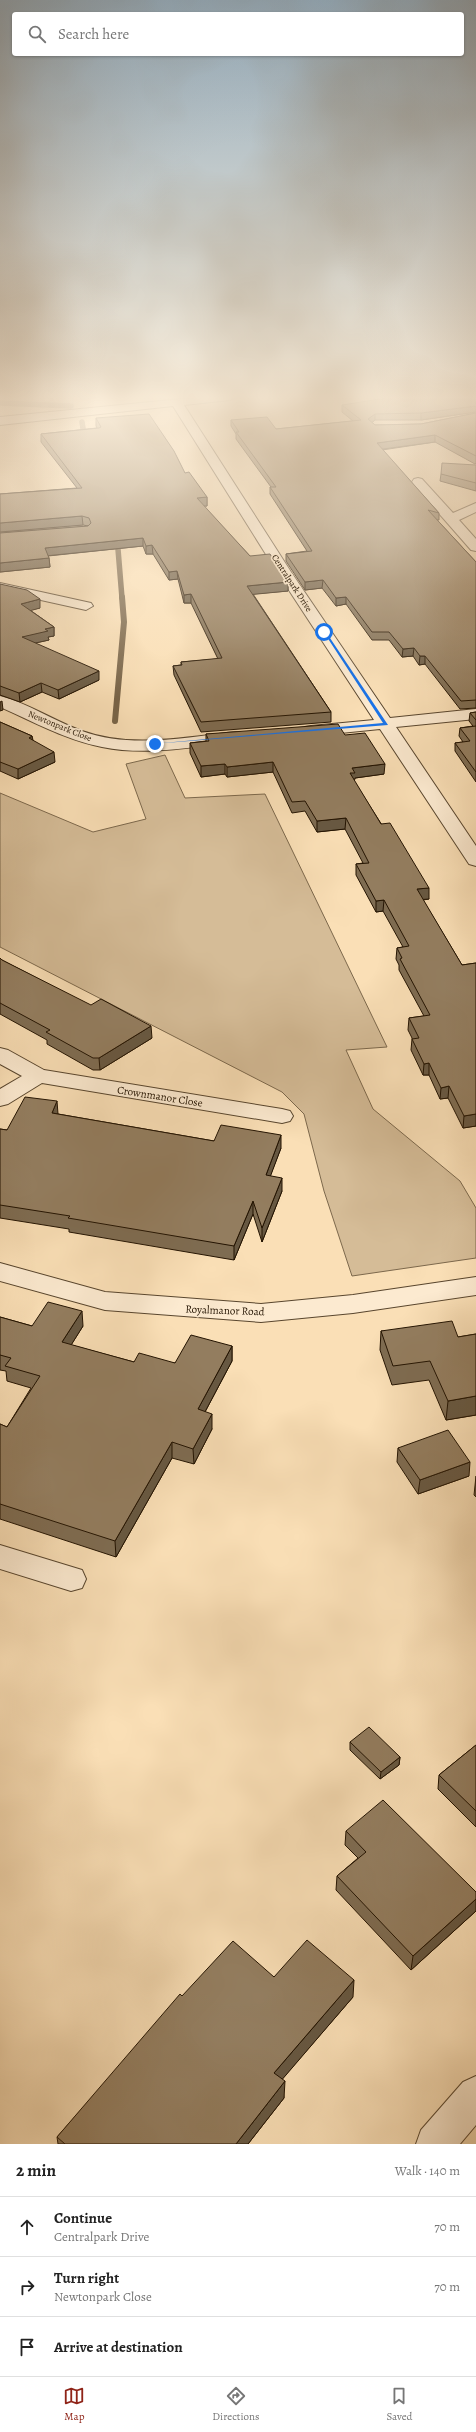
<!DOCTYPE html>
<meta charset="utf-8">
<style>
:root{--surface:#fff;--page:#f6f6f6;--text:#222;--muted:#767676;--line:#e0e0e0;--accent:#8f2418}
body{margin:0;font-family:Alegreya,serif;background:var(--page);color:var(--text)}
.stop{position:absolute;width:12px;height:12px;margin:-9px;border:3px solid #1a73e8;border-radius:50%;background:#fff}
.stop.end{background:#1a73e8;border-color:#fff;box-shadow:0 1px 4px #0008}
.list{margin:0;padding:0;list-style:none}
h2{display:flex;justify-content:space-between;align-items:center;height:52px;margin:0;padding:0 16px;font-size:17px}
h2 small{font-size:13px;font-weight:400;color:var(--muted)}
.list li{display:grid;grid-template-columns:26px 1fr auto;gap:12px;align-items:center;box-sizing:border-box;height:60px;padding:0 16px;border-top:1px solid var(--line)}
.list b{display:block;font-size:15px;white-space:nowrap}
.list p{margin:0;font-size:13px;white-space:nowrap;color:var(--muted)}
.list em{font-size:13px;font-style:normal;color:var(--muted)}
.icon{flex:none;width:22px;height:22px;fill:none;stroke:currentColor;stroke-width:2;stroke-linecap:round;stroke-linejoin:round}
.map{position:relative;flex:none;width:476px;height:2144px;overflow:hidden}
.search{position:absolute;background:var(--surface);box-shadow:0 1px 3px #0004;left:12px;right:12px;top:12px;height:44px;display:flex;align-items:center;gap:10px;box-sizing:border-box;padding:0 14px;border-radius:4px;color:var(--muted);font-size:15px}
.sheet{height:232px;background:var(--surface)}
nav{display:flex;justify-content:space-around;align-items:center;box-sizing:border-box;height:56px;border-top:1px solid var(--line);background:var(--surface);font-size:11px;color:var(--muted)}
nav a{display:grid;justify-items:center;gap:2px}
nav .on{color:var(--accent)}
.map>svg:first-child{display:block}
.green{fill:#d5bc97;stroke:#7c684c}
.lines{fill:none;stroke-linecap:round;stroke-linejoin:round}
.stream-far1{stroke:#786448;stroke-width:5.5}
.stream{stroke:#786448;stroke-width:6}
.minor-casing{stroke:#59462e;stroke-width:2}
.minor{fill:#fcead0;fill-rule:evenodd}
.wall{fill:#7e6c52;stroke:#231301}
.shaded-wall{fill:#675842;stroke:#231301}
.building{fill:#937d5f;stroke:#231301}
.route{fill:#1a73e8}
.labels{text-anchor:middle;stroke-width:3.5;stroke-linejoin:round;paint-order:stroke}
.far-street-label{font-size:9px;fill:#231301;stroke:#fcead0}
.street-label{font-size:11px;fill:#231301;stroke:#fcead0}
</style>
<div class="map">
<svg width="476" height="2144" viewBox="0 0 476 2144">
<rect width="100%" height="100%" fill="#fadfb6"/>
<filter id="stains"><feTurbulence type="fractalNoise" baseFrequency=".005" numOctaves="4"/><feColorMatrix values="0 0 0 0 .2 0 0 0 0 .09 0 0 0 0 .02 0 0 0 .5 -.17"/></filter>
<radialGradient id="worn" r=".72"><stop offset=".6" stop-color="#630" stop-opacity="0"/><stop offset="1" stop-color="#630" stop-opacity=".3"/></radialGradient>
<path class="green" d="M 165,755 L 185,798 L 265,794 L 387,1047 L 346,1050 L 373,1109 L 460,1181 L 476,1208 L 476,1258 L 352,1276 L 324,1191 L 304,1114 L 282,1092 L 0,947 L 0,793 L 93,832 L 146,819 L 126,764 Z"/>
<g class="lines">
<path class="stream-far1" d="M 0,403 L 71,406
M 82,422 L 85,441
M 117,537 L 122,598"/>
<path class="stream" d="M 115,721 L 124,622 L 122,597"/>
<g class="minor-casing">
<path id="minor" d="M 201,397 L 236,397 L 230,400 L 184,405 L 291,572 L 390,718 L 476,709 L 476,719 L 396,727 L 476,846 L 476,866 L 469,864 L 380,729 L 311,736 L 305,735 L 303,731 L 305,727 L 311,726 L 374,720 L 277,572 L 173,406 L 0,425 L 0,417 Z
M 418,478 L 422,479 L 453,513 L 476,503 L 476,512 L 459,520 L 476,539 L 476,551 L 471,550 L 414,485 L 412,482 L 414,479 Z
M 0,583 L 91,603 L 93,606 L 86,610 L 0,591 Z
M 0,696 C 28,703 54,721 82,731 C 131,749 185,737 236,732 L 242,733 L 244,737 L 242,741 L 236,742 C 192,747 146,756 102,747 C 66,740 34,722 0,707 Z
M 0,1048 L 8,1050 L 44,1070 L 282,1109 L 290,1111 L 293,1116 L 290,1121 L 282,1123 L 42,1083 L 8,1104 L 0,1106 L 0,1089 L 22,1076 L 0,1064 Z
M 0,1263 L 105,1292 L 261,1304 L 353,1295 L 476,1277 L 476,1295 L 353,1313 L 261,1322 L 105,1310 L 0,1281 Z
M 0,1545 L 82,1570 L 86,1579 L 82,1588 L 71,1591 L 0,1569 Z
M 476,2076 L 476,2125 L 460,2144 L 416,2144 L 421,2130 L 463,2082 Z"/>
</g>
<use href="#minor" class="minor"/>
</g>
<path class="wall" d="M 476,397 L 476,412 L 421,420 L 375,420 L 372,422 L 375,425 L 421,424 L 476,413 L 476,463 L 475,464 L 435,442 L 382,450 L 439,513 L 439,520 L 437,520 L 476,562 L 476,708 L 460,709 L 425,664 L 419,665 L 413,656 L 402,657 L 389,640 L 372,640 L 346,604 L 336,606 L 322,588 L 305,590 L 286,561 L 286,554 L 307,551 L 270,494 L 270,487 L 271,487 L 236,439 L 236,434 L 231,426 L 231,420 L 276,429 L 353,421 L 342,412 L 342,405 Z
M 96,418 L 185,473 L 207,497 L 207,506 L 203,506 L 250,556 L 288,582 L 288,591 L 253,594 L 331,712 L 331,722 L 201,732 L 174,675 L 173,666 L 181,665 L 181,662 L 218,659 L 191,603 L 184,603 L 178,579 L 169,580 L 153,554 L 146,554 L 143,546 L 48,556 L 49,558 L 50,567 L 0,572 L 0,533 L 88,526 L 83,525 L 0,532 L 0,494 L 77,488 L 41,442 L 41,434 L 97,428 L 96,426 Z
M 476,465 L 476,491 L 440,481 L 441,474 Z
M 0,584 L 40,608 L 30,610 L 54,627 L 54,636 L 48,637 L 49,640 L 35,643 L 99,680 L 59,699 L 42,692 L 20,702 L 0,695 Z
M 476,712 L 476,782 L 455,751 L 455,743 L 463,742 L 459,736 L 460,728 L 473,726 L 469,721 L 470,713 Z
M 0,722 L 32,736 L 33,740 L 55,762 L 18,779 L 0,771 Z
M 206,734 L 345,735 L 384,774 L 355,778 L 354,781 L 429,899 L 423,900 L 462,965 L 476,963 L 476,1126 L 463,1128 L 448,1098 L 440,1099 L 429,1075 L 423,1075 L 411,1050 L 412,1039 L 412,1038 L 408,1030 L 409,1018 L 424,1016 L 399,970 L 399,965 L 396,959 L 397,948 L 403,947 L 383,911 L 376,912 L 356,875 L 356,864 L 363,863 L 345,829 L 317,832 L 305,811 L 292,813 L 273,772 L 227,777 L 225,774 L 201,777 L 190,753 L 190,743 L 206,741 Z
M 0,958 L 2,960 L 152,1038 L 100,1070 L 93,1070 L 47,1044 L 47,1040 L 0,1014 Z
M 58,1114 L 214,1141 L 281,1148 L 270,1176 L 282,1191 L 262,1242 L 253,1214 L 234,1260 L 69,1232 L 69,1229 L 0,1218 L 0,1129 L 7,1130 Z
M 0,1317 L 32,1326 L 83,1326 L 71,1345 L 134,1362 L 175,1363 L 232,1346 L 232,1361 L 205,1412 L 212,1429 L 194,1464 L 172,1458 L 116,1557 L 0,1519 L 0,1424 L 7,1427 L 31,1388 L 7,1381 L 6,1371 L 0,1370 Z
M 381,1331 L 458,1337 L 476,1334 L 476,1415 L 446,1420 L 429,1380 L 392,1385 L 380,1350 Z
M 398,1448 L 469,1476 L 418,1494 L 397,1462 Z
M 476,1476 L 476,1497 L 474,1495 Z
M 350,1742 L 400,1757 L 399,1765 L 380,1779 L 350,1750 Z
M 476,1745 L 476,1827 L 438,1789 L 439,1775 Z
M 346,1831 L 476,1892 L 476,1911 L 411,1970 L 336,1890 L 337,1876 L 358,1858 L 345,1845 Z
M 274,1977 L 353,1997 L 282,2079 L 284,2098 L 248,2144 L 58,2144 L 57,2137 L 182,1996 Z"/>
<path class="shaded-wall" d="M 476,406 L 476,412 L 421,420 L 421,413 Z
M 375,414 L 375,420 L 368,426 L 368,419 Z
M 435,435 L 435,442 L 376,450 L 377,443 Z
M 207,497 L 207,506 L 197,506 L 197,498 Z
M 82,516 L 83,525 L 0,532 L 0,523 Z
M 143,538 L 143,546 L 45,556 L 45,548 Z
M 152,545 L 153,554 L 146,554 L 146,546 Z
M 49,558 L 50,567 L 0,572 L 0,563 Z
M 177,571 L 178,579 L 169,580 L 169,572 Z
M 323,580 L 322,588 L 305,590 L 305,582 Z
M 288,582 L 288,591 L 247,595 L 247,586 Z
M 191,594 L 191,603 L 184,603 L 184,595 Z
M 346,597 L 346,604 L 336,606 L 336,598 Z
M 40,599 L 40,608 L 22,613 L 21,604 Z
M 54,627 L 54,636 L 48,637 L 49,640 L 22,646 L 22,637 L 45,629 Z
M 414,648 L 413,656 L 402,657 L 403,649 Z
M 420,656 L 425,656 L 425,664 L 419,665 Z
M 99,671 L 99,680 L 59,699 L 58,690 Z
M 41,683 L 42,692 L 20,702 L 19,693 Z
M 2,701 L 3,710 L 0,711 L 0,702 Z
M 32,736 L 33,746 L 29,738 Z
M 54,752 L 55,762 L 18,779 L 18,769 Z
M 273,762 L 273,772 L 227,777 L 227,767 Z
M 225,764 L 225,774 L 201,777 L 201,766 Z
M 385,764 L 384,774 L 355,778 L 354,783 L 350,773 L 352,768 Z
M 346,818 L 345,829 L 317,832 L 317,821 Z
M 429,888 L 429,899 L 416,900 L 417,889 Z
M 384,900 L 383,911 L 376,912 L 376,901 Z
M 151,1026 L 152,1038 L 100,1070 L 99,1058 Z
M 429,1063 L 429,1075 L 423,1075 L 424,1064 Z
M 449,1086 L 448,1098 L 440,1099 L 441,1088 Z
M 57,1101 L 58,1114 L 52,1113 Z
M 476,1114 L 476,1126 L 463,1128 L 464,1116 Z
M 281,1135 L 281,1148 L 266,1188 L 266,1175 Z
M 282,1178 L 282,1191 L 262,1242 L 262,1228 Z
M 253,1201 L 253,1214 L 234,1260 L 234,1246 Z
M 82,1311 L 83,1326 L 63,1358 L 62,1342 Z
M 232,1346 L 232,1361 L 198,1425 L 198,1409 Z
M 476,1396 L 476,1415 L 446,1420 L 448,1401 Z
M 212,1414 L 212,1429 L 194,1464 L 193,1449 Z
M 172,1442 L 172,1458 L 116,1557 L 115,1541 Z
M 470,1462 L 469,1476 L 418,1494 L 420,1480 Z
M 400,1757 L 399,1765 L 380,1779 L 381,1772 Z
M 476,1899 L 476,1911 L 411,1970 L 413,1956 Z
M 354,1980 L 353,1997 L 274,2089 L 274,2073 Z
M 285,2081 L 284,2098 L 248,2144 L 236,2144 Z"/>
<path class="building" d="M 393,397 L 476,397 L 476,406 L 421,413 L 375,414 L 368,419 L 375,425 L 421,424 L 476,413 L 476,456 L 435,435 L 377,443 L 439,513 L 428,510 L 476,562 L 476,700 L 461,701 L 425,656 L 420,656 L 414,648 L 403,649 L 389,632 L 372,632 L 346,597 L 336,598 L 323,580 L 305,582 L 286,554 L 312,551 L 270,487 L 276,487 L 236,432 L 239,432 L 231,420 L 267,417 L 276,429 L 361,420 L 342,405 Z
M 149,414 L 174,451 L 185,473 L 189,472 L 207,497 L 197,498 L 250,556 L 270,554 L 288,582 L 247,586 L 331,712 L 201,722 L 173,666 L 182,665 L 181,662 L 222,658 L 191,594 L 184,595 L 177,571 L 169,572 L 152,545 L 146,546 L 143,538 L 45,548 L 49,558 L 0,563 L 0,533 L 88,526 L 91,523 L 89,518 L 82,516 L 0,523 L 0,494 L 82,488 L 41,434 L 99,428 L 101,427 L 96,418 Z
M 442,463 L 476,465 L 476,483 L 441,474 Z
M 0,584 L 27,590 L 40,599 L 21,604 L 54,627 L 45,629 L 48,631 L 22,637 L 99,671 L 58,690 L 41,683 L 19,693 L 0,686 Z
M 476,712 L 476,720 L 470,713 Z
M 0,722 L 32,736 L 29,738 L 54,752 L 18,769 L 0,762 Z
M 338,724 L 345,735 L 365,733 L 385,764 L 352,768 L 355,773 L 350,773 L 381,824 L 390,823 L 429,888 L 417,889 L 462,965 L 476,963 L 476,1114 L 464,1116 L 449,1086 L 441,1088 L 429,1063 L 424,1064 L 412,1039 L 419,1038 L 409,1018 L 430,1015 L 400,959 L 402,958 L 397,948 L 409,946 L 384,900 L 376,901 L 356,864 L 369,863 L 346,818 L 317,821 L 305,801 L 292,802 L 273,762 L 227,767 L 225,764 L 201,766 L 190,743 L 209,741 L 206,734 Z
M 476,726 L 476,772 L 455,743 L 470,741 L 460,728 Z
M 0,958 L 2,960 L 91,1005 L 101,999 L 151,1026 L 99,1058 L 93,1058 L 46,1032 L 50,1030 L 0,1003 Z
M 25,1097 L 57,1101 L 52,1113 L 214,1141 L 221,1125 L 281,1135 L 266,1175 L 282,1178 L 262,1228 L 253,1201 L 234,1246 L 68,1218 L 70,1216 L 0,1205 L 0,1129 L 7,1130 Z
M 48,1302 L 82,1311 L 62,1342 L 134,1362 L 139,1353 L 175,1363 L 191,1335 L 232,1346 L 198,1409 L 212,1414 L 193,1449 L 172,1442 L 115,1541 L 0,1504 L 0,1424 L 7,1427 L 40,1376 L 5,1366 L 11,1358 L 0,1355 L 0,1317 L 32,1326 Z
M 452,1321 L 458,1337 L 476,1334 L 476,1396 L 448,1401 L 430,1361 L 393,1366 L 381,1331 Z
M 448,1430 L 470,1462 L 420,1480 L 398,1448 Z
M 369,1727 L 400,1757 L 381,1772 L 350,1742 Z
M 476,1745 L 476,1811 L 439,1775 Z
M 383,1800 L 476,1892 L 476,1899 L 413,1956 L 337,1876 L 366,1852 L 346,1831 Z
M 307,1940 L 354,1980 L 274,2073 L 285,2081 L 236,2144 L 65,2144 L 57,2137 L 180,1994 L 182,1996 L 233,1941 L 274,1977 Z"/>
<linearGradient id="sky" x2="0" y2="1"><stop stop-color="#92aabb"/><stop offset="0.57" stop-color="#fdf1de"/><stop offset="1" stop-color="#fdf1de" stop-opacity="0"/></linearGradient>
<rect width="476" height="697" fill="url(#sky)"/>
<path class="route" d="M 323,631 L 326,632 L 388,725 L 152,744 L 383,723 Z"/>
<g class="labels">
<g class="far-street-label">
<text transform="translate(292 583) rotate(57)" y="3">Centralpark Drive</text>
<text transform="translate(60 726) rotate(22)" y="3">Newtonpark Close</text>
</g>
<g class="street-label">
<text transform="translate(160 1096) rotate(9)" y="4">Crownmanor Close</text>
<text transform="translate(225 1310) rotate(2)" y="4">Royalmanor Road</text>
</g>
</g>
<rect width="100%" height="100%" filter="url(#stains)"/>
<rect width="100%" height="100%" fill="url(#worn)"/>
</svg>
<div class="stop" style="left:324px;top:632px"></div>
<div class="stop end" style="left:155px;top:744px"></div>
<div class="search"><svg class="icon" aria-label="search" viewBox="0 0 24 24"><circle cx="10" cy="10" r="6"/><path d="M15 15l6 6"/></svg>Search here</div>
</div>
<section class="sheet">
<h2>2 min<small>Walk · 140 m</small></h2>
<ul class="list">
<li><svg class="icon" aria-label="ahead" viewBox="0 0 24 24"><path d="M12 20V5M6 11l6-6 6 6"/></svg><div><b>Continue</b><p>Centralpark Drive</p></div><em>70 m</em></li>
<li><svg class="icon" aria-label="right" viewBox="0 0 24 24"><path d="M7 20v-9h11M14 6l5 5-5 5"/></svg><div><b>Turn right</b><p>Newtonpark Close</p></div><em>70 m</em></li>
<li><svg class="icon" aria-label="arrive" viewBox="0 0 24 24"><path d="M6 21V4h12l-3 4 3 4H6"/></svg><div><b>Arrive at destination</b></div></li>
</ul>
</section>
<nav>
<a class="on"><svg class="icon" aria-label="map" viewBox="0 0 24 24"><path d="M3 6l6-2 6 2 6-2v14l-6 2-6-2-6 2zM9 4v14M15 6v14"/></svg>Map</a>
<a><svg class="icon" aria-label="directions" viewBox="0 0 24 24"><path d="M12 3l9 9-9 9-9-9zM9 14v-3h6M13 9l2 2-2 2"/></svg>Directions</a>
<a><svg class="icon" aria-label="saved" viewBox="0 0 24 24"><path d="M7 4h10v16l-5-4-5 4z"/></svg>Saved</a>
</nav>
